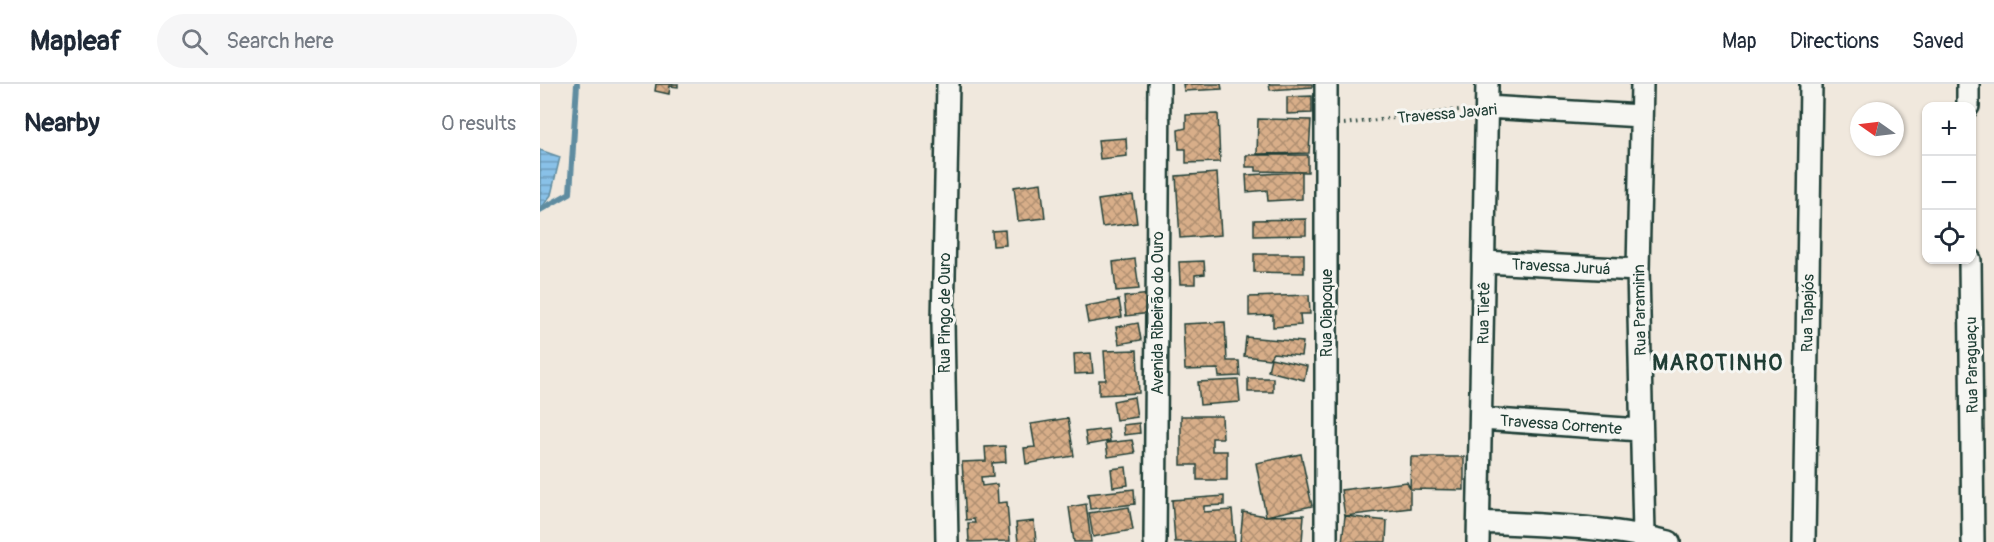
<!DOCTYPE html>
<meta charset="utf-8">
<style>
:root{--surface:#fff;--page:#f6f6f7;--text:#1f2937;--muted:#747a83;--line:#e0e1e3}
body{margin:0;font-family:Pangolin,sans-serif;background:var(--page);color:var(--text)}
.controls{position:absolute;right:18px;top:18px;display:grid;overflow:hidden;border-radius:12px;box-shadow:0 2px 4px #0004}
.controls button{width:54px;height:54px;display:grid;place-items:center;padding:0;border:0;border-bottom:2px solid var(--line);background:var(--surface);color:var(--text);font:30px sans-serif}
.compass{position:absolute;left:1310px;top:18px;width:54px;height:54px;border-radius:50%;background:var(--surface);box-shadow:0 2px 4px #0004;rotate:284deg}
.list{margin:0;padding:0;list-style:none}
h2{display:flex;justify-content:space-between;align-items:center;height:78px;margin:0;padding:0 24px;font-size:26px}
h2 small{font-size:20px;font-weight:400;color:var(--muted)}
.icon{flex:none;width:33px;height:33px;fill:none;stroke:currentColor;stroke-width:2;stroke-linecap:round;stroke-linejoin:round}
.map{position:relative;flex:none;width:1454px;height:458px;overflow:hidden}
header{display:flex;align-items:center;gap:36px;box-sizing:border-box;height:84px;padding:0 30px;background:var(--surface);border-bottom:2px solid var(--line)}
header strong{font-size:28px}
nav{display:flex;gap:33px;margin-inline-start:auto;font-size:21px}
.search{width:420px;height:54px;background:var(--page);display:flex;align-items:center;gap:15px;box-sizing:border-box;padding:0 21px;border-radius:33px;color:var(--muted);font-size:22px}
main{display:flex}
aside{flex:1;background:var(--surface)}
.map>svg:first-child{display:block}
.water{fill:url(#water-rules);stroke:#5f8ca0;stroke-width:1.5}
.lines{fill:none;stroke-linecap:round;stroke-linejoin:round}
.stream{stroke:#5f8ca0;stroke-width:6}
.building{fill:url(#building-cross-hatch);stroke:#1f3d34;stroke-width:1.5}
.minor-casing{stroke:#1f3d34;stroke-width:26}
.path{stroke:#1f3d34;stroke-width:4;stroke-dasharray:1.5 4.5;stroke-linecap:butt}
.minor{stroke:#f6f6f2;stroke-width:21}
.labels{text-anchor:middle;stroke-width:6;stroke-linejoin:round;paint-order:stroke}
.street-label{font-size:16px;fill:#1f3d34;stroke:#f6f6f2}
.district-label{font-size:22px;font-weight:bold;letter-spacing:1.5px;fill:#1f3d34;stroke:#f6f6f2}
</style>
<header>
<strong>Mapleaf</strong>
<div class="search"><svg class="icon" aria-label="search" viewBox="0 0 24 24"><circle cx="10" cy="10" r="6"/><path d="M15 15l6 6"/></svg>Search here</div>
<nav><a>Map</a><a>Directions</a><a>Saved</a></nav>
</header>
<main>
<aside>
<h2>Nearby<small>0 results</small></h2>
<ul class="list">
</ul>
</aside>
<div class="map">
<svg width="1454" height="458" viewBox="0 0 1454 458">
<defs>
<pattern id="water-rules" width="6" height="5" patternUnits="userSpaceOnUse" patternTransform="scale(1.5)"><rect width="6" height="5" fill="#89c1e8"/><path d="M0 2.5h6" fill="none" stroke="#6f9ebd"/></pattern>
<pattern id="building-cross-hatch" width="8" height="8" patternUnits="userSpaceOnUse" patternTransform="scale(1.5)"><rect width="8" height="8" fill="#d8ae89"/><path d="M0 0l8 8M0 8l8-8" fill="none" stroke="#af8f71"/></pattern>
</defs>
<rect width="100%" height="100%" fill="#f0e8dd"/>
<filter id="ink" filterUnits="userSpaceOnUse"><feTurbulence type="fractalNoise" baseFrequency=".0167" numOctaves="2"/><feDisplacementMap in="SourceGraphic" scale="12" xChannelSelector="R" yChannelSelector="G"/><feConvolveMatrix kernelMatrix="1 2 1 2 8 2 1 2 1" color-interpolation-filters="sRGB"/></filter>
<g filter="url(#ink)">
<path class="water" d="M 0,66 L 20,73 L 11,111 L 0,126 Z"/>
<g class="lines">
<path class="stream" d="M 0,126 L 30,109 L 37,0"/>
</g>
<path class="building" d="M 116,0 L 138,0 L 138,3 L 130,2 L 129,10 L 115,7 Z
M 643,0 L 681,0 L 682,5 L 644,7 Z
M 729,0 L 772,0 L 772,3 L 730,6 Z
M 772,12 L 772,29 L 747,30 L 747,13 Z
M 678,30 L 680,78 L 646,79 L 646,65 L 639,65 L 638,46 L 646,44 L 646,31 Z
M 718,35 L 771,36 L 769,69 L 717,70 Z
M 586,54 L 587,72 L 560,75 L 558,56 Z
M 706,71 L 768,71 L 768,88 L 716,87 L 716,83 L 706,83 Z
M 762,88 L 762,115 L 728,117 L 727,106 L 707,108 L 706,91 Z
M 677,89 L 681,151 L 640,154 L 636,92 Z
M 501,99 L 505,134 L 478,137 L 474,103 Z
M 593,111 L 597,139 L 562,143 L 558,116 Z
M 766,135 L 766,151 L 714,152 L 714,136 Z
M 465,146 L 466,161 L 453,162 L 452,147 Z
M 714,170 L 764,170 L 764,189 L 714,188 Z
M 595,175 L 599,205 L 576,207 L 573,178 Z
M 664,177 L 665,190 L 655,191 L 655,200 L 640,200 L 639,178 Z
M 610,210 L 611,229 L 586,232 L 584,213 Z
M 769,211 L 770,230 L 760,230 L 761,241 L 733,243 L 733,231 L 709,232 L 709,213 Z
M 579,216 L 582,233 L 548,239 L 545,222 Z
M 685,238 L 687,277 L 699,277 L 700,292 L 679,293 L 678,285 L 645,286 L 643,240 Z
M 598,239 L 601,256 L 579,260 L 576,243 Z
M 706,253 L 763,258 L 761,272 L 733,269 L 729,275 L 704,272 Z
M 597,266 L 599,309 L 559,311 L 559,296 L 566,296 L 564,267 Z
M 551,269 L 553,289 L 535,290 L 534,270 Z
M 731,274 L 767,282 L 764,296 L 728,287 Z
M 708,294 L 733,294 L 733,308 L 708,308 Z
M 698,296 L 700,318 L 660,321 L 658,298 Z
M 594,313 L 597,333 L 576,336 L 573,317 Z
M 641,332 L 682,332 L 683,354 L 672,354 L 672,367 L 687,367 L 687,396 L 657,396 L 657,381 L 641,381 Z
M 528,334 L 534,372 L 486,380 L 484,364 L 495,363 L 491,340 Z
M 599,339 L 600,349 L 584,351 L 583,341 Z
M 568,345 L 570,357 L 547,361 L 545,348 Z
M 592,356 L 595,369 L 568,373 L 566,359 Z
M 465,362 L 466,378 L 452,379 L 453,392 L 441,393 L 442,402 L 457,400 L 458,419 L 467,418 L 470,457 L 429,458 L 428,439 L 435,439 L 434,435 L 426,436 L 422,378 L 446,377 L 445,363 Z
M 761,370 L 772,422 L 726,432 L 716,379 Z
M 871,373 L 924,373 L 924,406 L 870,405 Z
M 586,383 L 588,401 L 573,403 L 571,385 Z
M 867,398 L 870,405 L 870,424 L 805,432 L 801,406 Z
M 594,405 L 595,420 L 550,425 L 548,410 Z
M 684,412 L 684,421 L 664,422 L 664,428 L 692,426 L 695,458 L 635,458 L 632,416 Z
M 546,420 L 551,458 L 534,458 L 529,423 Z
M 589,423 L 593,446 L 553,453 L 549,429 Z
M 703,428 L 726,432 L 764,431 L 762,458 L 700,458 Z
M 805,432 L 847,437 L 846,458 L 802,458 Z
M 494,437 L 496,458 L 478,458 L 476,439 Z"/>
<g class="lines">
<g class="minor-casing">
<path id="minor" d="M 786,0 L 786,458
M 1102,0 L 1098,186 L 1104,451
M 1428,0 L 1428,22
M 947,23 L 1101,32
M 1430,176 L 1433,458
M 944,178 L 1098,186
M 941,335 L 1100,346
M 939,438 C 1003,441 1067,442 1129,458
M 407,458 L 403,239 L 408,0
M 615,458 L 619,0
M 938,458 L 947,0
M 1264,458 L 1271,0"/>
</g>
<path class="path" d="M 804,40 L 927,25"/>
<use href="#minor" class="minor"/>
</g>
</g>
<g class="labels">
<g class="street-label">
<text transform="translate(907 29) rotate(-5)" y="6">Travessa Javari</text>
<text transform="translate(1021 182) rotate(3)" y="6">Travessa Juruá</text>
<text transform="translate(1099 226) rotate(-91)" y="6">Rua Paramirin</text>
<text transform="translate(404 229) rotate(-90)" y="6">Rua Pingo de Ouro</text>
<text transform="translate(617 229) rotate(-90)" y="6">Avenida Ribeirão do Ouro</text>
<text transform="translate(786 229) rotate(-90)" y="6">Rua Oiapoque</text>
<text transform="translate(943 229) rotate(-89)" y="6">Rua Tietê</text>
<text transform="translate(1267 229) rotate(-89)" y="6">Rua Tapajós</text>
<text transform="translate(1431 281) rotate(-91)" y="6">Rua Paraguaçu</text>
<text transform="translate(1021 340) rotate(4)" y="6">Travessa Corrente</text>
</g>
<g class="district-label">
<text x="1178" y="286">MAROTINHO</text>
</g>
</g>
</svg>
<div class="controls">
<button>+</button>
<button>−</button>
<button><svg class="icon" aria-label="locate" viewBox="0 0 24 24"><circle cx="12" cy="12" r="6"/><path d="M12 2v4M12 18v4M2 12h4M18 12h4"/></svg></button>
</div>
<svg class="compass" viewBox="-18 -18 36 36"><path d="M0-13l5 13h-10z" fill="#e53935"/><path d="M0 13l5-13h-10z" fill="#747a83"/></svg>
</div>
</main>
